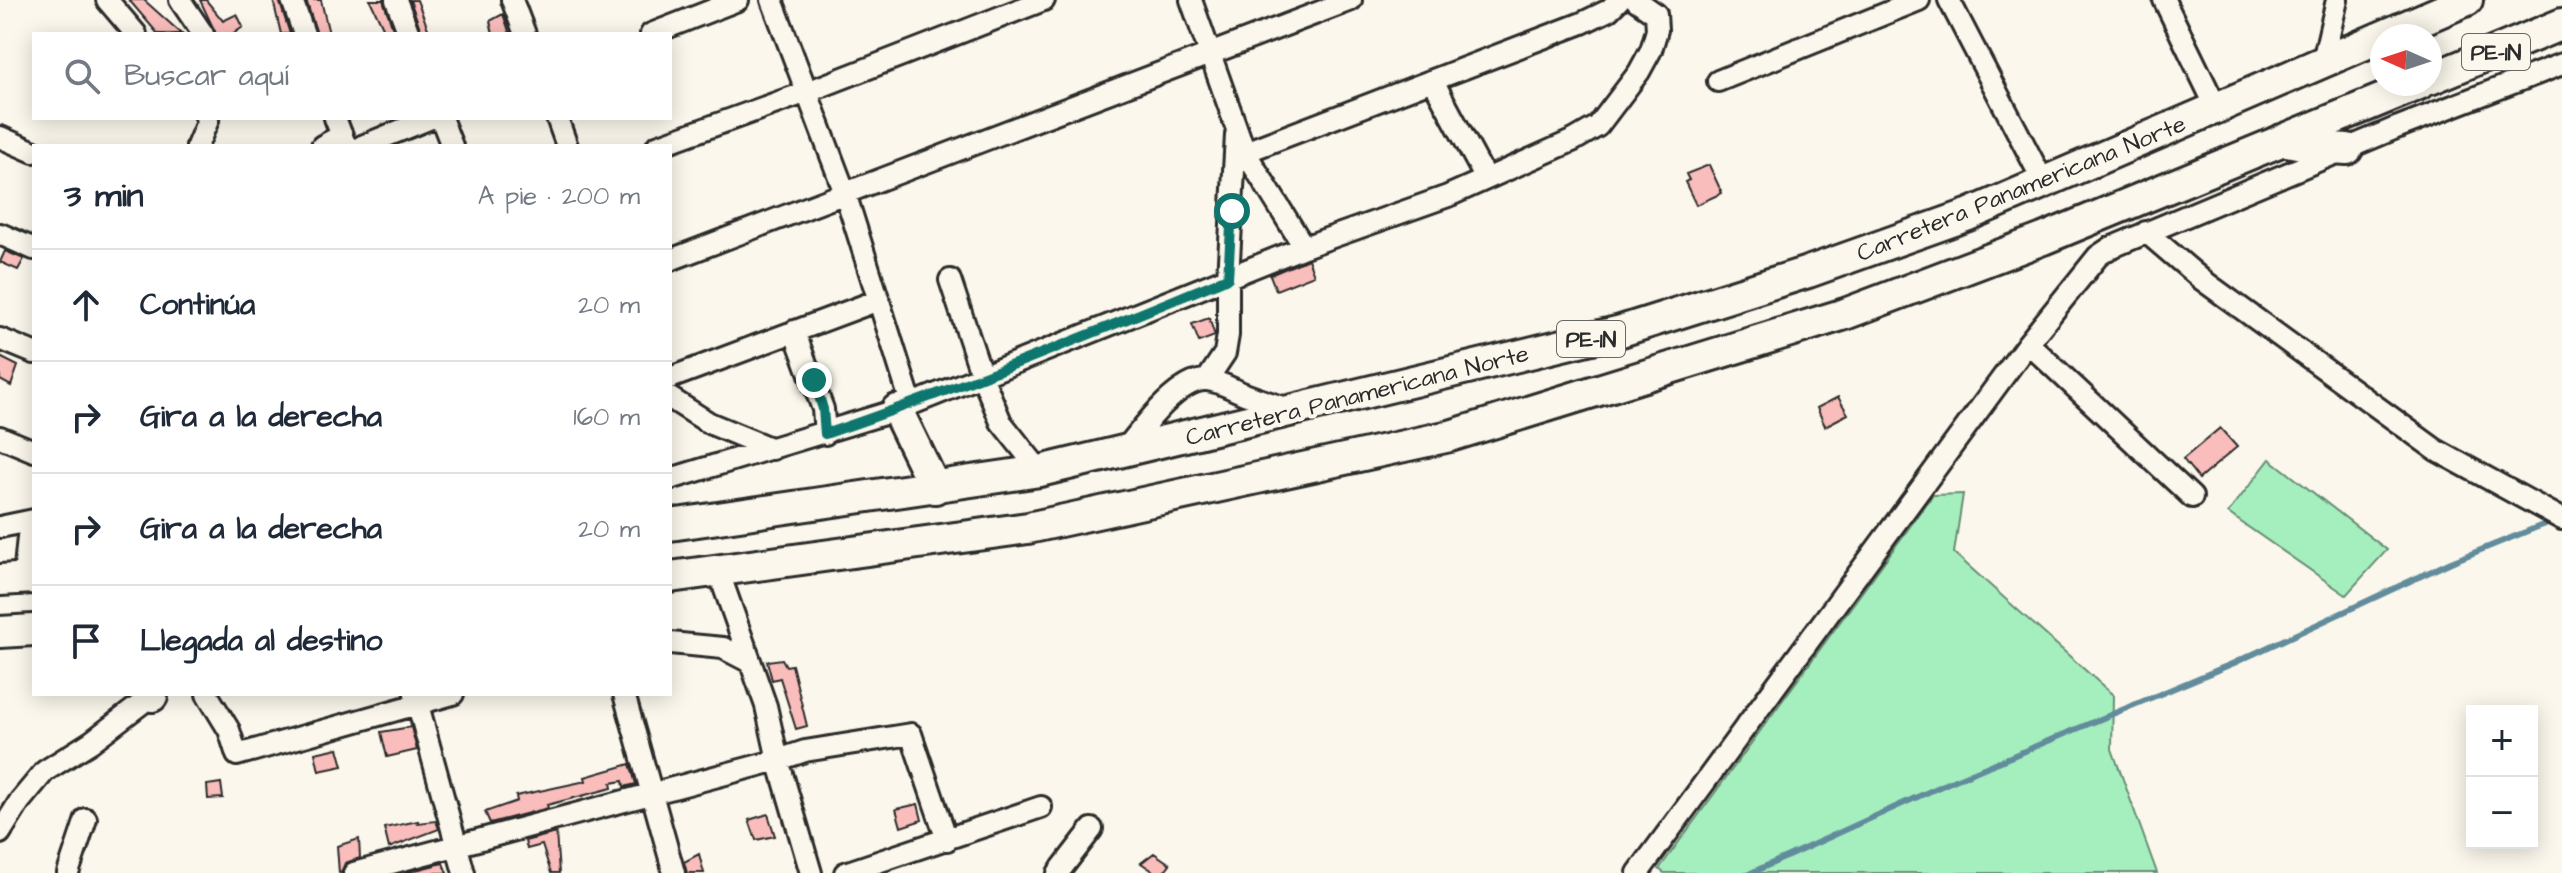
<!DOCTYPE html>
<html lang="es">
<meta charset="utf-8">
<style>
:root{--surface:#fff;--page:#f6f6f7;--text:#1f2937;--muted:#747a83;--line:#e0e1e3}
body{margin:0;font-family:"Architects Daughter",sans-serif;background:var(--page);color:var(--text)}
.controls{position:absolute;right:24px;bottom:24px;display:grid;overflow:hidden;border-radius:0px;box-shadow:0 4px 20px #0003}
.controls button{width:72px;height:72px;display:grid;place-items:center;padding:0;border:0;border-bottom:2px solid var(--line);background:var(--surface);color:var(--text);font:40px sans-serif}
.compass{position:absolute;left:2370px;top:24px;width:72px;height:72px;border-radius:50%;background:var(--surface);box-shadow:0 4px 20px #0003;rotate:273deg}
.stop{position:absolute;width:24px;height:24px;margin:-18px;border:6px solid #0f766e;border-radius:50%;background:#fff}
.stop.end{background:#0f766e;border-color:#fff;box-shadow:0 2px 8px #0008}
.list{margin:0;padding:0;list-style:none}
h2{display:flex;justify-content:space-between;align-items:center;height:104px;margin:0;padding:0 32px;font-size:34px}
h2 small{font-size:26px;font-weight:400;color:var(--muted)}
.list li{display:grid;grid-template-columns:52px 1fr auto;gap:24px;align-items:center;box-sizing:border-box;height:112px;padding:0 32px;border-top:2px solid var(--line)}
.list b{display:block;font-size:30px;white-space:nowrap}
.list em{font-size:26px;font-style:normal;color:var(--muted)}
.icon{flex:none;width:44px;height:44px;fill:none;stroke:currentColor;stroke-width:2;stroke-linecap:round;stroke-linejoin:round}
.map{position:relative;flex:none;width:2562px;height:873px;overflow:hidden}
.search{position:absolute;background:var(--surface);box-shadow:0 4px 20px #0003;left:32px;top:32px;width:640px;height:88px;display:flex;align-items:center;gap:20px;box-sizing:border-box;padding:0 28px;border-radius:0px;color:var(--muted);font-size:30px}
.panel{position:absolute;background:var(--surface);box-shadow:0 4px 20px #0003;left:32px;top:144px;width:640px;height:552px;border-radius:0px}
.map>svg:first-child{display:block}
.green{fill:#a5efbe;stroke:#688d74;stroke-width:2}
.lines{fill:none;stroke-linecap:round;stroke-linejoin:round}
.stream{stroke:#628c9c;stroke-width:6}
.building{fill:#f9bdbb;stroke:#2b2b2b;stroke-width:2}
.minor-casing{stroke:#2b2b2b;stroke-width:26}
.highway-casing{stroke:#2b2b2b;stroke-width:36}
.minor{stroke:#fbf7ec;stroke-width:20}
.highway{stroke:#fbf7ec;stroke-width:30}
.route{stroke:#0f766e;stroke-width:10}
.labels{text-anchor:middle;stroke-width:8;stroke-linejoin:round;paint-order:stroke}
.shield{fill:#fbf7ec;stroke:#696865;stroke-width:2}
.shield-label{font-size:22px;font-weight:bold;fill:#2b2b2b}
.street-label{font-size:24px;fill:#2b2b2b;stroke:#fbf7ec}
</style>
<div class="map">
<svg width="2562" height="873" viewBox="0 0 2562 873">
<rect width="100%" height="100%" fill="#fbf7ec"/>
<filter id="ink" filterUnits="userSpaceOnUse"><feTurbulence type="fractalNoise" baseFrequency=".0125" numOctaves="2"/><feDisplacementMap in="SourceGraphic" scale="16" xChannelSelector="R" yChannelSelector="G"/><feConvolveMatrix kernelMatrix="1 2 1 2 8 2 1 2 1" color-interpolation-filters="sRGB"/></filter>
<g filter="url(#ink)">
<path class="green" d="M 2270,459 L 2387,550 L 2346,595 L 2228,513 Z
M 1963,494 L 1954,553 L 2113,695 L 2112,749 L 2157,873 L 1664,873 L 1659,869 L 1933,495 Z"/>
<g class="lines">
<path class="stream" d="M 1751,873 L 1948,783 L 2234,663 L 2451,562 L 2555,520"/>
</g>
<path class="building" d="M 129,0 L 144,0 L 182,34 L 158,34 Z
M 200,0 L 206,0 L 223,21 L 237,14 L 243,27 L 233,34 L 216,34 Z
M 273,0 L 279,0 L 290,34 L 281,34 Z
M 306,0 L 321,0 L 329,34 L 317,34 Z
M 370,0 L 383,0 L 395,34 L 386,34 Z
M 410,0 L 417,0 L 430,34 L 422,34 Z
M 503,14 L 510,34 L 493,34 L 490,21 Z
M 1709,165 L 1722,193 L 1696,205 L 1685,182 L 1689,180 L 1686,174 Z
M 5,251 L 24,259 L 18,270 L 0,262 Z
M 1308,259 L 1314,275 L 1276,290 L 1270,275 Z
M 1209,318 L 1215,336 L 1199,342 L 1192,324 Z
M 0,357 L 18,366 L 11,386 L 0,380 Z
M 1838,397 L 1848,414 L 1825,426 L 1817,408 Z
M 2220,428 L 2237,447 L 2199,479 L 2183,459 Z
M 782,659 L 786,666 L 792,665 L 807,726 L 796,729 L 780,678 L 772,680 L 767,661 Z
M 411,727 L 417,750 L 387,757 L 381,732 Z
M 338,748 L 343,766 L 319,771 L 315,753 Z
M 630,764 L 636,784 L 624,787 L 623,781 L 611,783 L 612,788 L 547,805 L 548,808 L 490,823 L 485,812 L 517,801 L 516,796 L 586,781 L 585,777 Z
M 221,783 L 223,798 L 208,799 L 207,785 Z
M 918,804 L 922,820 L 901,827 L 896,809 Z
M 768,814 L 775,836 L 756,840 L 749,820 Z
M 418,821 L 418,823 L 436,821 L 439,829 L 389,848 L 384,828 Z
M 556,833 L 559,873 L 551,873 L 542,845 L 527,849 L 525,841 Z
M 359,839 L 360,858 L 345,863 L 341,873 L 339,873 L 337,846 Z
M 1154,853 L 1170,864 L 1163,873 L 1156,873 L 1141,863 Z
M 699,854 L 704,873 L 687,873 L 684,862 Z
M 443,863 L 447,873 L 404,873 Z"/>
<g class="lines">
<g class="minor-casing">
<path id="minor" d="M 107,0 L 136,34
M 180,0 L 203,34
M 292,0 L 304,34
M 396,0 L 409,34
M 512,0 L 525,34
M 772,0 L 845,193 L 911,403
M 1191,0 L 1245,152 L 1304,247
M 1949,0 L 2044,183
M 2164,0 L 2217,109
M 651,34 L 738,0
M 2323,61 L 2337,0
M 1433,81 L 1486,179
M 1718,81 L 1919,0
M 335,118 L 345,144 L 348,146
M 441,118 L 452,146
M 557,118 L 567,146
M 0,137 L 34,152
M 197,146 L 208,120 L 206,118
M 322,146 L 342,135
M 362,146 L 431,118
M 657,146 L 807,92 L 1044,0
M 1245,152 L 1582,23 L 1609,10 L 1619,0
M 2146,232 L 2201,279 L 2436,450 L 2562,519
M 0,234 L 34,249
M 670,260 L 1351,0
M 950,280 L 982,376 L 1001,422 L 1040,471
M 794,331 L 823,409 L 825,434
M 0,339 L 34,353
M 2028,343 L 2192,497
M 670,378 L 876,301
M 1207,380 L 1225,353 L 1228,335 L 1228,278 L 1236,135
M 670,398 L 709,423 L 772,449
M 0,437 L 34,451
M 1124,451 C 1140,431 1178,378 1207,380 C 1219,381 1230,388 1242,393 C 1257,399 1273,404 1289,409
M 670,479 L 897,410 L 1304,247 L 1448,196 L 1574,140 L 1598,126 L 1639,72 L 1651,50 L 1657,30 L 1656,14 L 1636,0
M 0,527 L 34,520
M 718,570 L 766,706 L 778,760 L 805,751 L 911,734 L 947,840
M 24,578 L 28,537 L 34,522
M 670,643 L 723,648 L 750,662
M 207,694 L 229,730 L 237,755 L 453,694
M 415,694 L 464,873
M 624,694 L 674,873
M 0,833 L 20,801 L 45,771 L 91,742 L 154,694
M 68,873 L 86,819
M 354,873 L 778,760 L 811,873
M 845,873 L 1041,807
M 1058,873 L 1092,829
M 1638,873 L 2028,343 L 2098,256 L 2110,248 L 2396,128 L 2562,64"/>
</g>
<g class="highway-casing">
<path id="highway" d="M 2430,79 L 2562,24
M 2282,140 L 2318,147 L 2347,149
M 897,410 L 935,488
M 670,525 L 1040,471 L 1621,331 L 1808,272 L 1968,215 L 2467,0
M 670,577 L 1028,528 L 1450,436 L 1845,314 L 2043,239 L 2419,84
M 0,580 L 34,578
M 0,632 L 34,630
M 149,694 L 152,696"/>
</g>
<use href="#minor" class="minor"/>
<use href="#highway" class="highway"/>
</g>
</g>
<g class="lines" filter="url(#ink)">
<path class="route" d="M 814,380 L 823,409 L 825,434 C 961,388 1095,332 1228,278 L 1232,211"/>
</g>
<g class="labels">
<g class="shield">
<rect x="2462" y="34" width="68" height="36" rx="6"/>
<rect x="1557" y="321" width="68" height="36" rx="6"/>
</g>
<g class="shield-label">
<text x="2496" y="60">PE-1N</text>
<text x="1591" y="347">PE-1N</text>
</g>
<g class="street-label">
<text transform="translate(2021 188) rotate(-22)" y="8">Carretera Panamericana Norte</text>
<text transform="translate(1357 395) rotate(-14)" y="8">Carretera Panamericana Norte</text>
</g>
</g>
</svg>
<div class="controls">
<button>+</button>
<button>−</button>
</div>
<svg class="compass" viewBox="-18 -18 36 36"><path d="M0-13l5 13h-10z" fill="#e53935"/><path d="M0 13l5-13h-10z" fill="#747a83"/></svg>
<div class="stop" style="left:1232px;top:211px"></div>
<div class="stop end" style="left:814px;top:380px"></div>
<div class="search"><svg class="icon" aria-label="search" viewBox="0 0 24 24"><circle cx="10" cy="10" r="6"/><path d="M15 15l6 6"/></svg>Buscar aquí</div>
<section class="panel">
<h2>3 min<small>A pie · 200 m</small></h2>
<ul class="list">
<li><svg class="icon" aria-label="ahead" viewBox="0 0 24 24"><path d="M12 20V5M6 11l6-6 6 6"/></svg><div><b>Continúa</b></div><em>20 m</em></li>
<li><svg class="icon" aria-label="right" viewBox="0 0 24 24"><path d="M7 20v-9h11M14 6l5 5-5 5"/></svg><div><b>Gira a la derecha</b></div><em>160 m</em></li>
<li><svg class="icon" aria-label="right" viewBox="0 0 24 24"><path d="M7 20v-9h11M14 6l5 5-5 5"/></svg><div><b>Gira a la derecha</b></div><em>20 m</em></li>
<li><svg class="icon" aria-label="arrive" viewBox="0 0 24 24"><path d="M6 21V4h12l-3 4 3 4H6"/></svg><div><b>Llegada al destino</b></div></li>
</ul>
</section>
</div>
